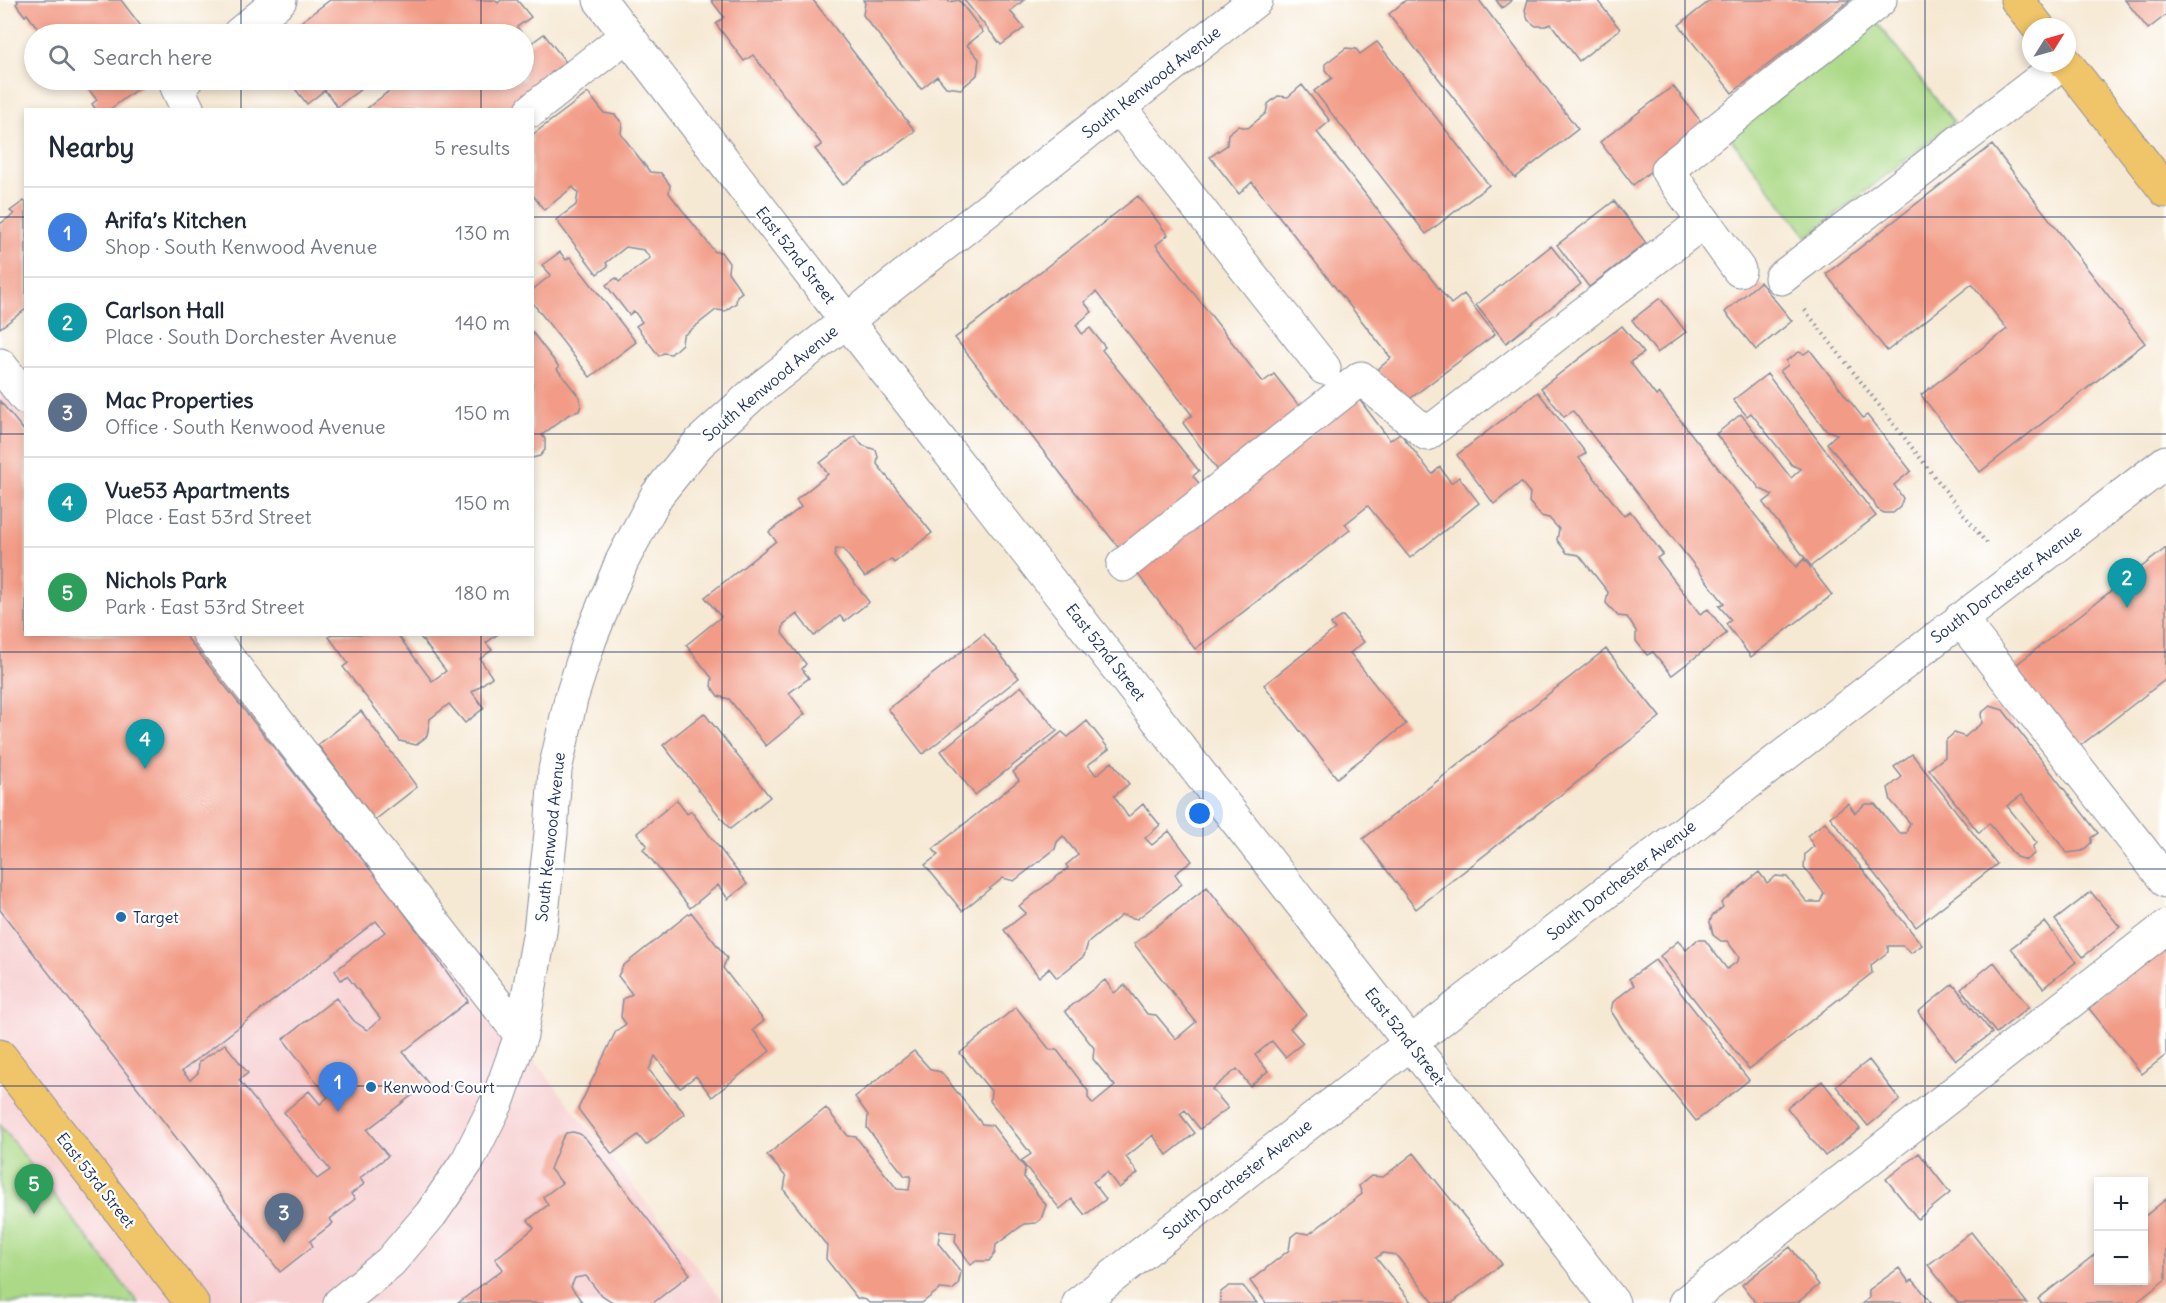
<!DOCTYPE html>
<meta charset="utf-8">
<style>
:root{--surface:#fff;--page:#f6f6f7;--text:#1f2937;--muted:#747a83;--line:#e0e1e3;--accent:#b45309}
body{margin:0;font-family:Delius,sans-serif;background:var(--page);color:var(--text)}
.controls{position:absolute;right:18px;bottom:18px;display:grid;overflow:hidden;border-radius:0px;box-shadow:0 3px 9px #0003}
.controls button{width:54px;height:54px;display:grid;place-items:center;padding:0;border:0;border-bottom:2px solid var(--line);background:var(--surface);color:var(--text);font:30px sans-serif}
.compass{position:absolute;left:2022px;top:18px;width:54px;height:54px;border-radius:50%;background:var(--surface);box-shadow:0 3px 9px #0003;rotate:53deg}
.you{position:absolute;left:1200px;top:814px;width:21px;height:21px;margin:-15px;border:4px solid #fff;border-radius:50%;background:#1a73e8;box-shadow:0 0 0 9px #1a73e833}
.badge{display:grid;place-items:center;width:39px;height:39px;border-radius:50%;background:var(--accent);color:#fff;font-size:20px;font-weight:700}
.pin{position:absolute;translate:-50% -50px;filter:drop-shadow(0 2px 3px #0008)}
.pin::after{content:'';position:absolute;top:32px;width:21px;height:18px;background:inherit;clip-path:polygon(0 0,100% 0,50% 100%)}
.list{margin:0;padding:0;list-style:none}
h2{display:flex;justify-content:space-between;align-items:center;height:78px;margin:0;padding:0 24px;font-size:26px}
h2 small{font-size:20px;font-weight:400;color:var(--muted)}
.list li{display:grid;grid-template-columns:39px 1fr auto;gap:18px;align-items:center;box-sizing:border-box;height:90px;padding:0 24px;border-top:2px solid var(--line)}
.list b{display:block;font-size:22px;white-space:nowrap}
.list p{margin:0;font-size:20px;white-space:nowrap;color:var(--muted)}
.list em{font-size:20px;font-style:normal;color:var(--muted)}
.icon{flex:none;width:33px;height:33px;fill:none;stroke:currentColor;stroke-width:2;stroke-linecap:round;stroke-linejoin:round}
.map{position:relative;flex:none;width:2166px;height:1303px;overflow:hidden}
.search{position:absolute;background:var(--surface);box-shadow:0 3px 9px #0003;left:24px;top:24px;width:510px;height:66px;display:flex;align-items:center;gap:15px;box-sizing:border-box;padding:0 21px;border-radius:33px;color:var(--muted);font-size:22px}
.panel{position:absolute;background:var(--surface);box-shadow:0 3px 9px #0003;left:24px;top:108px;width:510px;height:528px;border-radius:0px}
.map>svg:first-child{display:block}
.built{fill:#f7cfd0}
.green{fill:#abd986;stroke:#638472;stroke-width:1.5}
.building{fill:#f29b86;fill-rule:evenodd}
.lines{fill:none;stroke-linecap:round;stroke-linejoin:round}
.minor-casing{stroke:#888c99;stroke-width:35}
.major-casing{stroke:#888c99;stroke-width:35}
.path{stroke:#888c99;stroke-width:4;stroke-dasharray:1.5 4.5;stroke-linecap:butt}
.minor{stroke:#fff;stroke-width:33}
.major{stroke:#f0c469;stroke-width:33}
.grid{fill:none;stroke:#1b2f5e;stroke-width:1.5;stroke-opacity:0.55}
.poi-dot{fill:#1f6fb2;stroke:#fff;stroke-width:2}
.labels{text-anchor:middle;stroke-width:4.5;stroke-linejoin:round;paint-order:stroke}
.street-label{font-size:16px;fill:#1b2f5e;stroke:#fff}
.poi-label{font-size:16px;fill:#1b2f5e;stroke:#fff;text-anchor:start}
</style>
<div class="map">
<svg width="2166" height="1303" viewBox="0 0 2166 1303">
<rect width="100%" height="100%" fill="#fff"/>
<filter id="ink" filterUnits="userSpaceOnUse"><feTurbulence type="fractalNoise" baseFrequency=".0167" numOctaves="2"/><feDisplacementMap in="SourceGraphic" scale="12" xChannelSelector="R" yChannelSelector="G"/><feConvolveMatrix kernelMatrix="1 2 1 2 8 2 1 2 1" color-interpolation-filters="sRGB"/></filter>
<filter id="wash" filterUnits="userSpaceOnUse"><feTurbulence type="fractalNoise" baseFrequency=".008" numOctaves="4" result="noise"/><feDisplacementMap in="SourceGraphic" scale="24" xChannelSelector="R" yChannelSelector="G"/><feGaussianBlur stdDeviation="1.35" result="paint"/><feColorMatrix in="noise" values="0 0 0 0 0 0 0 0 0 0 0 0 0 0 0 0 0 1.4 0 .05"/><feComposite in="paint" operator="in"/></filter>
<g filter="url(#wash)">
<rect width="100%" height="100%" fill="#f6e9d4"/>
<path class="built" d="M 0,378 L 25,411 L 26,634 L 201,635 L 725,1303 L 138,1303 L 0,1125 Z"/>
<path class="green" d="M 1874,19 L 1954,122 L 1807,237 L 1727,134 Z
M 0,1125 L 138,1303 L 0,1303 Z"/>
<g id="blocks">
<path class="building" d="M 17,0 L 121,0 L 147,34 L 42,34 L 27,14 L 25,16 L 16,4 L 18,2 Z
M 330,0 L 495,0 L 498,3 L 501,0 L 517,0 L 531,17 L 517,27 L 522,34 L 440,34 L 437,31 L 432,34 L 285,34 Z
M 711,0 L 813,0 L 915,131 L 843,185 L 815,149 L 822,145 L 753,55 L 744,61 L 716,24 L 724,17 Z
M 863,0 L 948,0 L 949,2 L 959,0 L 983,32 L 967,45 L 979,59 L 977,75 L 961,89 L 946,87 L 937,76 L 921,89 L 863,15 L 865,3 Z
M 964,0 L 1024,0 L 1010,11 L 1024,28 L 1001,45 Z
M 1406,0 L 1479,0 L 1578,129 L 1515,178 L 1389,14 Z
M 1496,0 L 1512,0 L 1502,8 Z
M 1528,0 L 1597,0 L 1620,29 L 1579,61 L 1551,24 L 1546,26 L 1536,26 L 1528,20 L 1525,10 Z
M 1711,0 L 1850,0 L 1732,93 L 1679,25 Z
M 2125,0 L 2166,0 L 2166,15 L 2148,29 Z
M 544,34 L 566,62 L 551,73 L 554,76 L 510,110 L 365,110 L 403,80 L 524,80 L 524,36 L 530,44 Z
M 1377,42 L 1489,185 L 1426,234 L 1314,91 L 1332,78 L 1325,70 L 1325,64 L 1346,48 L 1356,49 L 1360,54 Z
M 81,80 L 149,80 L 109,110 L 96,110 L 92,104 L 97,100 Z
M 288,80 L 373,80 L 337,107 L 325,90 L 307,104 Z
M 1302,85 L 1330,121 L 1317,132 L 1451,304 L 1464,294 L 1495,334 L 1403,404 L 1377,370 L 1391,358 L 1252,182 L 1239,194 L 1210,157 L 1227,145 L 1228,134 L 1238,126 L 1248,128 L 1266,113 L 1268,104 L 1278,96 L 1288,97 Z
M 1673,86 L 1706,128 L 1633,185 L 1600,142 Z
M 588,93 L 604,113 L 615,115 L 622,123 L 621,134 L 650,172 L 661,173 L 670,185 L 669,193 L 715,252 L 721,252 L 729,263 L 728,272 L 742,292 L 737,296 L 736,303 L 725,311 L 716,310 L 683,336 L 682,344 L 671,354 L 663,353 L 659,356 L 636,326 L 642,322 L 634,311 L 629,315 L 606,285 L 616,278 L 619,282 L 650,258 L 644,250 L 626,247 L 606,263 L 608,266 L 597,274 L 556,220 L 576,205 L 578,193 L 573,187 L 544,210 L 532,194 L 532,135 Z
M 1992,145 L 2145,343 L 1980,472 L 1921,395 L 2007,329 L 1972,284 L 1887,351 L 1826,274 Z
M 1138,196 L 1168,235 L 1156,245 L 1263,382 L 1274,374 L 1304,412 L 1222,476 L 1183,423 L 1192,415 L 1096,292 L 1084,302 L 1092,312 L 1076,325 L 1082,334 L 1090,328 L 1105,347 L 1102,350 L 1199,471 L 1193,476 L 1203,488 L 1122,552 L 955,338 Z
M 24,201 L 26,203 L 26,309 L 0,328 L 0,224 L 14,214 L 10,211 Z
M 1614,201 L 1646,243 L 1589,287 L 1557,245 Z
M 1551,246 L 1581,284 L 1506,343 L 1476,305 Z
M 560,252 L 566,260 L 570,257 L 636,342 L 590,377 L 532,302 L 532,290 L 551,275 L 542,265 Z
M 1760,282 L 1792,321 L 1756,350 L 1725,312 Z
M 1660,298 L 1686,332 L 1657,353 L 1632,320 Z
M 1622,326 L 1644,353 L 1630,362 L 1656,396 L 1659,393 L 1796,567 L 1804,559 L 1832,595 L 1751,657 L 1726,624 L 1731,620 L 1719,606 L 1724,603 L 1573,411 L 1564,417 L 1541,388 Z
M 532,332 L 559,367 L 557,369 L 580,398 L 581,405 L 579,411 L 568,415 L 542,435 L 545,439 L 545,450 L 540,456 L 532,458 Z
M 1810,350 L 1863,418 L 1867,415 L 1911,471 L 1894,485 L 1903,498 L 1900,507 L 1893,513 L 1884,513 L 1877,509 L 1873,501 L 1827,443 L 1837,434 L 1826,430 L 1780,371 L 1788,365 L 1786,361 L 1799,352 L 1804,354 Z
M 1767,374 L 1876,516 L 1811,566 L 1763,503 L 1773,495 L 1760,489 L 1716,434 L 1741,414 L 1791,478 L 1801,469 L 1792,465 L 1751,413 L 1747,416 L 1733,400 Z
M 1538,392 L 1586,453 L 1579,458 L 1624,516 L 1630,511 L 1663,554 L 1657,558 L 1700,614 L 1708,609 L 1727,633 L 1672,675 L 1653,652 L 1647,655 L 1636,641 L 1636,631 L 1627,617 L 1618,616 L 1606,603 L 1608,592 L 1579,555 L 1567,553 L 1557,540 L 1559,529 L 1549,518 L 1541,516 L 1529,502 L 1530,493 L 1521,482 L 1494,504 L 1457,455 Z
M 1358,398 L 1390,440 L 1400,433 L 1432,474 L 1440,467 L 1451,483 L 1459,477 L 1479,503 L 1410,558 L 1368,506 L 1345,524 L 1350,530 L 1195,649 L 1136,572 Z
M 0,401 L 26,433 L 26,634 L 184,634 L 397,903 L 468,1001 L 403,1052 L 428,1083 L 367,1130 L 388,1156 L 360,1178 L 364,1184 L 351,1194 L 355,1199 L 330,1219 L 333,1223 L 310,1241 L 313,1246 L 280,1272 L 0,910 ZM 376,921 L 385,932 L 335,971 L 341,980 L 347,976 L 381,1019 L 367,1030 L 354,1021 L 336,998 L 283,1039 L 328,1097 L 320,1104 L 309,1091 L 284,1112 L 330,1170 L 317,1179 L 239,1080 L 248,1073 L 225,1044 L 199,1062 L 198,1073 L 190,1080 L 182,1071 Z
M 855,436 L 862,445 L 876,450 L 878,457 L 877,464 L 932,533 L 894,563 L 891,559 L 865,577 L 843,549 L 836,549 L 834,556 L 869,602 L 845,621 L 840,616 L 814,636 L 797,614 L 784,624 L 782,633 L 806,664 L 802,669 L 809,678 L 789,693 L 805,714 L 766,746 L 729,699 L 718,696 L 711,686 L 712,678 L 686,645 L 721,617 L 705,597 L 776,541 L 769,532 L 801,507 L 796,500 L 828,474 L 820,463 Z
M 2166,548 L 2166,679 L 2076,749 L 2012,668 Z
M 1343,616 L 1364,642 L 1350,653 L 1406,724 L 1337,778 L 1264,685 L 1335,629 L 1331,624 Z
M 332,634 L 397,634 L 432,681 L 446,671 L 418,634 L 498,634 L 486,643 L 492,650 L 480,659 L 492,677 L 472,692 L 484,708 L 465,723 L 449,704 L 430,719 L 427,736 L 416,745 L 400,741 L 343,667 L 348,663 L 329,637 Z
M 984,634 L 1019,678 L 923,754 L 888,709 Z
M 1606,649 L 1660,717 L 1416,909 L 1363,839 Z
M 1021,686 L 1057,731 L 975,795 L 941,751 Z
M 1990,706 L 2003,710 L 2098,833 L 2091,838 L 2091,843 L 2082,851 L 2067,853 L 2022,795 L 2007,806 L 2037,843 L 2033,846 L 2034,854 L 2026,860 L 2016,857 L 1989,823 L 1979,833 L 1929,769 L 1945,757 L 1945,741 L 1954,733 L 1965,737 L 1968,734 L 1982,723 L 1981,713 Z
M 361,711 L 417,787 L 375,820 L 318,745 Z
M 704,713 L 770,797 L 730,829 L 663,745 Z
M 1087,721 L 1109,749 L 1088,765 L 1096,775 L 1112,762 L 1129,784 L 1114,796 L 1128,817 L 1143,804 L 1160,825 L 1145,838 L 1152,845 L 1169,831 L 1192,861 L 1175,874 L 1182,884 L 1137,919 L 1122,915 L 1088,943 L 1084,956 L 1057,978 L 1049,968 L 1039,977 L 1004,930 L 1026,913 L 1019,906 L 1068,868 L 1066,865 L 1078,855 L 1063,836 L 1057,842 L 1055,849 L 1014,881 L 1003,878 L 962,911 L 925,865 L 938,855 L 933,849 L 1019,780 L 1013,772 L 1062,732 L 1068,737 Z
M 1912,754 L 1997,864 L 1916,927 L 1830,817 L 1848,803 L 1855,813 L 1865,804 L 1875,804 L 1899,833 L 1906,833 L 1910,823 L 1891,801 L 1888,788 L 1902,777 L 1894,767 Z
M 677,800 L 687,814 L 691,811 L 747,884 L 728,899 L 718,885 L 690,908 L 643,849 L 647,845 L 637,833 Z
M 1825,822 L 1922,945 L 1911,953 L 1903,946 L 1888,946 L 1888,952 L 1871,965 L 1872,973 L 1749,1069 L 1660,956 L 1678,941 L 1686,950 L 1697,940 L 1705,940 L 1727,969 L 1738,961 L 1739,957 L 1727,941 L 1721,941 L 1713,935 L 1710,922 L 1712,916 L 1723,907 L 1721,903 L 1759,872 L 1767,883 L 1776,876 L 1787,877 L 1807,902 L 1820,902 L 1824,893 L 1804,867 L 1805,854 L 1814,846 L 1807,836 Z
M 1207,887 L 1306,1014 L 1290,1028 L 1303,1043 L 1285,1057 L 1272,1041 L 1255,1055 L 1268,1071 L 1250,1086 L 1237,1069 L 1212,1089 L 1228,1108 L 1200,1129 L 1185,1110 L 1180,1114 L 1195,1133 L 1167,1155 L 1153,1135 L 1126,1157 L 1138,1173 L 1119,1188 L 1107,1172 L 1093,1182 L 1106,1199 L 1085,1215 L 1072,1199 L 1060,1209 L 1021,1161 L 1031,1154 L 990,1101 L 991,1091 L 960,1053 L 1016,1007 L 1050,1050 L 1057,1050 L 1088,1091 L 1088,1098 L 1093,1104 L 1115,1086 L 1093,1059 L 1094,1048 L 1065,1011 L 1105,980 L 1114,993 L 1125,985 L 1147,1014 L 1156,1015 L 1176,1039 L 1196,1022 L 1134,944 Z
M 2091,892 L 2120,927 L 2083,957 L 2055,920 Z
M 691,912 L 727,958 L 723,968 L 764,1021 L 753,1030 L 770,1051 L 712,1097 L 696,1076 L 680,1088 L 655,1056 L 649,1070 L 685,1114 L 646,1145 L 638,1135 L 612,1154 L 578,1109 L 616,1031 L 626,1024 L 621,1017 L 623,999 L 632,994 L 618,976 L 623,966 Z
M 2045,922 L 2076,962 L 2043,988 L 2011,948 Z
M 2166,944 L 2166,1055 L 2142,1074 L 2087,1006 Z
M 1655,960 L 1749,1080 L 1696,1121 L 1624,1031 L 1611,1011 L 1613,1002 L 1634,985 L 1629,979 Z
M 1994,962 L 2029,1007 L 1996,1033 L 1961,989 Z
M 1953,984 L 1992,1033 L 1956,1060 L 1918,1012 Z
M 914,1051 L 931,1070 L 941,1072 L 982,1124 L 992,1125 L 1025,1168 L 1024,1177 L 1046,1205 L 1041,1219 L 1036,1223 L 1024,1224 L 996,1245 L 995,1253 L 989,1261 L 976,1261 L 971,1265 L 955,1242 L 956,1233 L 940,1231 L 938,1243 L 961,1272 L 958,1285 L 952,1290 L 940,1289 L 922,1303 L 869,1303 L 866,1300 L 857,1298 L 826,1259 L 827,1246 L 784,1190 L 786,1177 L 767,1155 L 826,1108 L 848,1136 L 856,1137 L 897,1189 L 909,1190 L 911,1176 L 905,1176 L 867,1128 L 868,1115 L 855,1097 Z
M 1869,1060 L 1900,1100 L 1868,1126 L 1836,1086 Z
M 1822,1081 L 1860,1129 L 1825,1156 L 1787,1108 Z
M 573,1132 L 580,1134 L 587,1140 L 690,1274 L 653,1303 L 614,1303 L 600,1294 L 586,1276 L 575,1278 L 571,1287 L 583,1303 L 458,1303 L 503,1269 L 495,1259 L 534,1228 L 528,1220 L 548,1205 L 543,1197 L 562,1183 L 550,1169 L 562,1139 L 566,1133 Z
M 1414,1153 L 1502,1264 L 1452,1303 L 1434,1303 L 1396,1255 L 1383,1253 L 1376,1258 L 1412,1303 L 1266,1303 L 1250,1281 L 1289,1250 L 1291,1237 L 1297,1232 L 1309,1234 L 1362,1194 L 1359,1186 L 1371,1176 L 1383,1177 Z
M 1919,1153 L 1950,1193 L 1918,1219 L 1886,1179 Z
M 2166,1199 L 2166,1279 L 2136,1303 L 2041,1303 L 2038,1299 L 2098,1252 L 2098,1281 L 2144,1281 L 2144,1217 Z
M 1971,1232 L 2027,1303 L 1958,1303 L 1928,1265 Z
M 1790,1247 L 1819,1285 L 1797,1303 L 1756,1303 L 1742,1285 Z
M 1899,1268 L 1909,1282 L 1913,1280 L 1932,1303 L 1863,1303 L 1869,1298 L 1869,1290 Z
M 1229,1286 L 1243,1286 L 1257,1303 L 1220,1303 L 1221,1292 Z"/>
</g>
</g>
<g filter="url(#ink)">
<use href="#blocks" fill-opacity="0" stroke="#888c99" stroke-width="1.5"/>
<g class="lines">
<g class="minor-casing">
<path id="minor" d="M 600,0 L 846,320 L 1613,1303
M 239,34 L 280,0
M 186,80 L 177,87 L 188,110
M 1119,107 L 1324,368
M 532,110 L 627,35
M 1739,270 L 1667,170 L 1880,0
M 1781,278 L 2062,63
M 0,365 L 26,398
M 1123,565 L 1361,378 L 1427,434 L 1704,221
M 1960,619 L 2166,881
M 209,634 L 521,1035
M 340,1303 L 390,1262 L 431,1214 L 468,1160 L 498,1100 L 521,1035 L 540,931 L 551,833 L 555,770 L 571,699 L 590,639 L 622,561 L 657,495 L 698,444 L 752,395 L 1256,0
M 1079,1303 L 1467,999 L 2166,462
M 1685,1303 L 2166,927"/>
</g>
<g class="major-casing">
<path id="major" d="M 2017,0 L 2038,27
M 2066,63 L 2166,191
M 0,1056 L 192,1303"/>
</g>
<path class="path" d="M 1805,310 L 1987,544"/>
<use href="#minor" class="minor"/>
<use href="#major" class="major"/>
</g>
</g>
<path class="grid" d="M 241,0 L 241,34M 481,0 L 481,34M 722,0 L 722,1303M 963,0 L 963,1303M 1203,0 L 1203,1303M 1444,0 L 1444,1303M 1685,0 L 1685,1303M 1925,0 L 1925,1303M 241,80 L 241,110M 481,80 L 481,110M 0,217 L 26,217M 532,217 L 2166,217M 0,434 L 26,434M 532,434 L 2166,434M 241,634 L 241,1303M 481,634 L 481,1303M 0,652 L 2166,652M 0,869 L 2166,869M 0,1086 L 2166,1086"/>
<g class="poi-dot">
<circle cx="121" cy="917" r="6"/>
<circle cx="371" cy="1087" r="6"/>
</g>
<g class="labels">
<g class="street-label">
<text transform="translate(1151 82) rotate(-38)" y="6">South Kenwood Avenue</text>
<text transform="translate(796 255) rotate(52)" y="6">East 52nd Street</text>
<text transform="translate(770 383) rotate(-40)" y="6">South Kenwood Avenue</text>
<text transform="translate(2006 584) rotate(-37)" y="6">South Dorchester Avenue</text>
<text transform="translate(1106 652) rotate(52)" y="6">East 52nd Street</text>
<text transform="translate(550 837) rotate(-84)" y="6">South Kenwood Avenue</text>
<text transform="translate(1621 880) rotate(-38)" y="6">South Dorchester Avenue</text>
<text transform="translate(1405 1036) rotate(52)" y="6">East 52nd Street</text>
<text transform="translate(1237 1179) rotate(-38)" y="6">South Dorchester Avenue</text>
<text transform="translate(96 1180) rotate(52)" y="6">East 53rd Street</text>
</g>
<g class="poi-label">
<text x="133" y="923">Target</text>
<text x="383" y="1093">Kenwood Court</text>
</g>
</g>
</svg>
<div class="controls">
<button>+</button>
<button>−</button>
</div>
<svg class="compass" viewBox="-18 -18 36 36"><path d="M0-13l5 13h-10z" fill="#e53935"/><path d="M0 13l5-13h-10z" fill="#747a83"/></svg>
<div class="you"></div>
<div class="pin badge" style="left:338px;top:1112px;background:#3f7fe0">1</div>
<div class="pin badge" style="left:2127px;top:608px;background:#0f9aa8">2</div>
<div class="pin badge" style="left:284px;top:1243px;background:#5c6f8a">3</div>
<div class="pin badge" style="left:145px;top:769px;background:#0f9aa8">4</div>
<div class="pin badge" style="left:34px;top:1214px;background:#2e9e5b">5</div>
<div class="search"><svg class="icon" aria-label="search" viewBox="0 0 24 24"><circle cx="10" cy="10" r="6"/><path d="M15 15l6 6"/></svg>Search here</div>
<section class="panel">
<h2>Nearby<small>5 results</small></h2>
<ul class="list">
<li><span class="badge" style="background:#3f7fe0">1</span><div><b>Arifa’s Kitchen</b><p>Shop · South Kenwood Avenue</p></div><em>130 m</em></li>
<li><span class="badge" style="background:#0f9aa8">2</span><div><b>Carlson Hall</b><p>Place · South Dorchester Avenue</p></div><em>140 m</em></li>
<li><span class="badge" style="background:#5c6f8a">3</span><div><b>Mac Properties</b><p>Office · South Kenwood Avenue</p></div><em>150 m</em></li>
<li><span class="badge" style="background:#0f9aa8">4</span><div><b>Vue53 Apartments</b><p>Place · East 53rd Street</p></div><em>150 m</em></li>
<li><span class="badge" style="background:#2e9e5b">5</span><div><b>Nichols Park</b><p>Park · East 53rd Street</p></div><em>180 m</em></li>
</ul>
</section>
</div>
